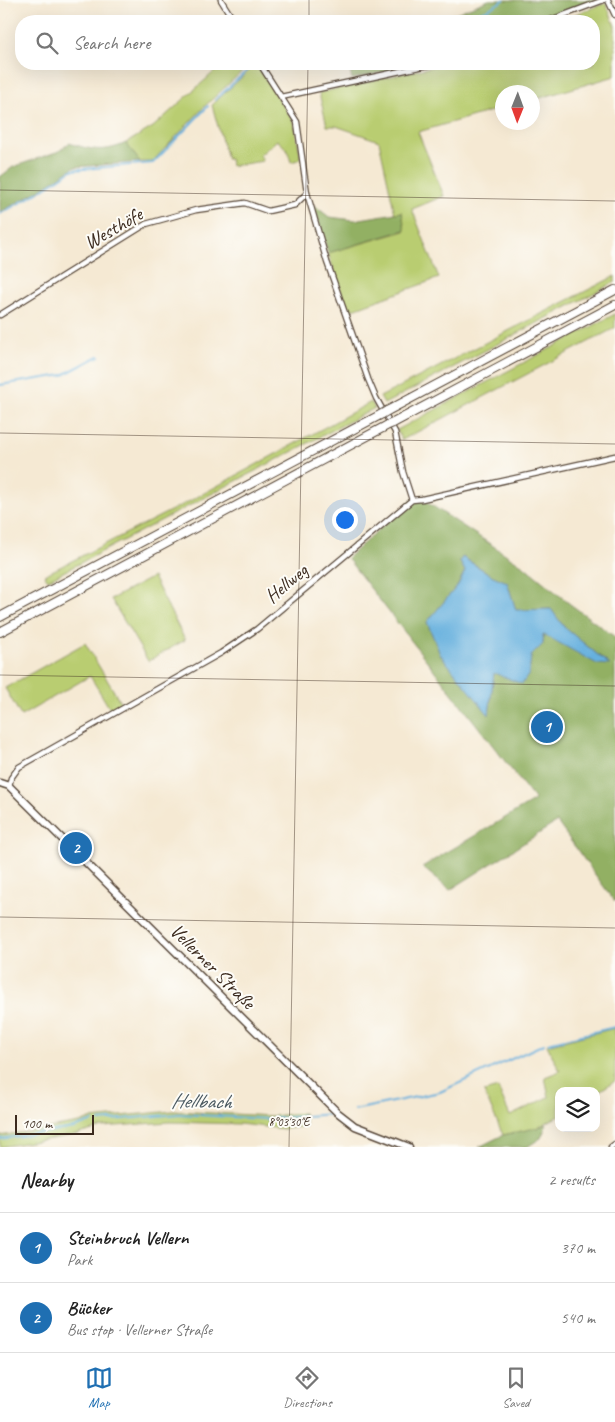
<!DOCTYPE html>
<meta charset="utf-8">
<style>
:root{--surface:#fff;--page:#f2f2f2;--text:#222;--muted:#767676;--line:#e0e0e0;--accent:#1f6fb2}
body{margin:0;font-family:Caveat,sans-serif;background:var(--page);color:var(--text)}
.controls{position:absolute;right:15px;bottom:15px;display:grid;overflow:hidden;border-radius:10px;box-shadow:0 5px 20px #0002}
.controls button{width:45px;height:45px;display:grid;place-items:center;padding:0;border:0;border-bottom:1px solid var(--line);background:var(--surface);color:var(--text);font:25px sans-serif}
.compass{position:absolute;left:495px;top:85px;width:45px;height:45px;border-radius:50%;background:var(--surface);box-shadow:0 5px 20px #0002;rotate:181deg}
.scale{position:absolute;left:15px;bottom:12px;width:79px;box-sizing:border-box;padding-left:5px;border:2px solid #3b2a1e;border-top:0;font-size:14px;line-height:18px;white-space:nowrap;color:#3b2a1e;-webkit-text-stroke:4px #fdfcf7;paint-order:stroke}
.you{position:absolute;left:344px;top:519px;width:18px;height:18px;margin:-12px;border:4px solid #fff;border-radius:50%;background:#1a73e8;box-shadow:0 0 0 8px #1a73e833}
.badge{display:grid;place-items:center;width:32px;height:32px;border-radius:50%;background:var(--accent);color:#fff;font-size:16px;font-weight:700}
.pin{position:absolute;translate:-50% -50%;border:2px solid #fff;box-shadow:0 1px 5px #0006}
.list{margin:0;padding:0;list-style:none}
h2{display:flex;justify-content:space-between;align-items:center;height:65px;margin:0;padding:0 20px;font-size:21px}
h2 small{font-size:16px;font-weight:400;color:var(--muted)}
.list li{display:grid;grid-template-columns:32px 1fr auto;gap:15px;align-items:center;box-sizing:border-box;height:70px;padding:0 20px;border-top:1px solid var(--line)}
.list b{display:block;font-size:19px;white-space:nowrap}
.list p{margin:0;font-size:16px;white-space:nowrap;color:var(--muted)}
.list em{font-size:16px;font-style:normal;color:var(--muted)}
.icon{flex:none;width:28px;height:28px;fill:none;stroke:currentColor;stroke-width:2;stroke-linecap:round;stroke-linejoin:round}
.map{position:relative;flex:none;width:615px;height:1147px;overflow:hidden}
.search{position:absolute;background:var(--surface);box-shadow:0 5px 20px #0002;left:15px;right:15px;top:15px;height:55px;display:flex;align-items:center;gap:12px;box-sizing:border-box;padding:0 18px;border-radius:20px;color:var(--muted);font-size:19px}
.sheet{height:205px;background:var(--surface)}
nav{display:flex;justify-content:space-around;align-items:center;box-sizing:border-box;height:70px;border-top:1px solid var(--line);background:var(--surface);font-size:14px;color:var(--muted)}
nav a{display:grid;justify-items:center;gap:2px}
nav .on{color:var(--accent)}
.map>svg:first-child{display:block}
.green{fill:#b9cd71;stroke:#7a7c48}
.forest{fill:#92b063;stroke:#666d40;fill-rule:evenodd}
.water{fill:#66b0de;stroke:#506d7e}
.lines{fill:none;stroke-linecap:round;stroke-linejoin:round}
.stream{stroke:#66b0de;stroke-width:2}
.street-casing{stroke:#574739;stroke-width:7}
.secondary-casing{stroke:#574739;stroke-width:9}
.highway-casing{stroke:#574739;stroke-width:10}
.street{stroke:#fff;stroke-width:4.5}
.secondary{stroke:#fff;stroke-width:6}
.highway{stroke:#fff;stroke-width:8}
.highway-bridge-casing{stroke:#574739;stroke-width:10;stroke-linecap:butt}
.highway-bridge{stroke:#fff;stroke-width:8}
.ticks{fill:none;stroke:#3b2a1e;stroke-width:1;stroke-opacity:0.45}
.labels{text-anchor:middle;stroke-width:4;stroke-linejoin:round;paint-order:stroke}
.street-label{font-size:20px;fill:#3b2a1e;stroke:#fdfcf7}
.water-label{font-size:21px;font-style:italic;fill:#4a5961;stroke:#fdfcf7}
.ticks-label{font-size:12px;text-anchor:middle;fill:#3b2a1e;stroke:#fdfcf7;stroke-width:4;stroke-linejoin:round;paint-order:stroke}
</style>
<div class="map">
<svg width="615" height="1147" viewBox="0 0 615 1147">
<rect width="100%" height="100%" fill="#fdfcf7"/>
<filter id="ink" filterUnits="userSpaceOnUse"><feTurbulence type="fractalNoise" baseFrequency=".02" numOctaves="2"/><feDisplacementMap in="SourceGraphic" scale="10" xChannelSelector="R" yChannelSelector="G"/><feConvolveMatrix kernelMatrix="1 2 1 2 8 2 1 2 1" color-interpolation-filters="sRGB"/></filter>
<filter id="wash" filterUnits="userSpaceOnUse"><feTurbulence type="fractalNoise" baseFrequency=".0096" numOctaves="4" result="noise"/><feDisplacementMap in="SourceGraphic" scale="20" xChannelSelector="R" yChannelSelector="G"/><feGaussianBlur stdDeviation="1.12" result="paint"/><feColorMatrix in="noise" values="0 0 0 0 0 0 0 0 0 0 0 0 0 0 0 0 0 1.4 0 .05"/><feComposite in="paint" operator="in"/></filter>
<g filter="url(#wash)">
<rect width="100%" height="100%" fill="#f5e9d3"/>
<path class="green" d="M 606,3 L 615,26 L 615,76 L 533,100 L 532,92 L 502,92 L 502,108 L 418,132 L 444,196 L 412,209 L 439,278 L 348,311 L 328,253 L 405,231 L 402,212 L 395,214 L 379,141 L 336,126 L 327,126 L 319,93 L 444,64 L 594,64 L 594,21 L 557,21 Z
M 219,64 L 250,64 L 206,105 L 152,162 L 140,162 L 126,143 L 153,127 L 214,72 Z
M 256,64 L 294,122 L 301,159 L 291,162 L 287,149 L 277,140 L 260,155 L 263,161 L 231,166 L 230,159 L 227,159 L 212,105 Z
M 615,276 L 615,282 L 384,404 L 380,397 Z
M 615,314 L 615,328 L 402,440 L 397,430 Z
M 371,402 L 375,408 L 48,580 L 44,575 L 186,503 Z
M 153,577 L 185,640 L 148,661 L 111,599 Z
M 85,643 L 121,703 L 110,709 L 90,676 L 21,716 L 5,688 Z
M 615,1028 L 615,1081 L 596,1093 L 596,1091 L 559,1091 L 559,1116 L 536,1128 L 503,1135 L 484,1092 L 498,1088 L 510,1116 L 549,1097 L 545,1077 L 560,1071 L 547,1045 Z
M 173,1111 L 271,1116 L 304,1113 L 306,1126 L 285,1129 L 239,1124 L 169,1122 L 103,1127 L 75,1135 L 0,1147 L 0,1136 L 80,1123 L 90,1119 Z"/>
<path class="forest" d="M 489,0 L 596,0 L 540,21 L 436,21 Z
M 348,64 L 419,64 L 352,79 Z
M 69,143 C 92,150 104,153 126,143 L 140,162 L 74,167 L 38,191 L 0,212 L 0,177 L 13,167 L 59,151 Z
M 314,205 L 329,217 L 354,220 L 402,212 L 405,230 L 328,253 Z
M 422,499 L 525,567 L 570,604 L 615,637 L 615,902 L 557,822 L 450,890 L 422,867 L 535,800 L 347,558 L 412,500 ZM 463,557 L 493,576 L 507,582 L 516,610 L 551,609 L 564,627 L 609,664 L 543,634 L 543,644 L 531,656 L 529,674 L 494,672 L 489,714 L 440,654 L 427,622 L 458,585 L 465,571 L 460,562 Z
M 547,1124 L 541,1138 L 527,1147 L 479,1147 L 503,1135 L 536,1128 Z"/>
<path class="water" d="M 462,557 L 493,576 L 507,582 L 516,610 L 551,609 L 564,627 L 610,665 L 597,664 L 543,634 L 543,644 L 531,656 L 529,674 L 522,684 L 494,673 L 489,715 L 440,654 L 427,622 L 458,585 L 465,571 L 460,562 Z"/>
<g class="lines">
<path class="stream" d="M 449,21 L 487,10 L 504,0
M 215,100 L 254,64
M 0,214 L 39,192 L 72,170 L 153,163 L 208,106
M 0,385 L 63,375 L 99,356
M 548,1043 L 615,1027
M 354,1110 L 440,1092 L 544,1044
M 99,1121 L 179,1114 L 268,1119 L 333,1114
M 0,1139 L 74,1128 L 93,1121"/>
</g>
</g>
<g filter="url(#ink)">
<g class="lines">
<g class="street-casing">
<path id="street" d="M 221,0 L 234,21
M 608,0 L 615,15
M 548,21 L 604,0
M 260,64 L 297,122 L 307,193 L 327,262 L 368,379 L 376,398 L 395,432 L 403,472 L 412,500
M 281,97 L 433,64
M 0,315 L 146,224 L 196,210 L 245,203 L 268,211 L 295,205 L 307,193
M 9,786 L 11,778 L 19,767 L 221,653 L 257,629 L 412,500 L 422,499 L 615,456
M 611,1147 L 615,1144"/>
</g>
<g class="secondary-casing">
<path id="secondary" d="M 0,783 L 9,786 L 337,1112 L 355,1126 L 409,1147"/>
</g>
<g class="highway-casing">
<path id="highway" d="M 387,411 L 615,290
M 393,423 L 615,305
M 0,617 L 382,414
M 0,632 L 388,425"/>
</g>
<use href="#street" class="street"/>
<use href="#secondary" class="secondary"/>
<use href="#highway" class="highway"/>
<g class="highway-bridge-casing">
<path id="highway-bridge" d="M 382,414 L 387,411
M 388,425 L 393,423"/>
</g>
<use href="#highway-bridge" class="highway-bridge"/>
</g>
</g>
<path class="ticks" d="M 309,21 L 309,0M 0,190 L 615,201M 0,433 L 615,444M 0,675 L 615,686M 0,917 L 615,928M 289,1147 L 308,64"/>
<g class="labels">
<g class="street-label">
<text transform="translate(113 228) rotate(-30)" y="7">Westhöfe</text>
<text transform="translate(286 583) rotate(-40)" y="7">Hellweg</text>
<text transform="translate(213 966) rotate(45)" y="7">Vellerner Straße</text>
</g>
<g class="water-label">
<text transform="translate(201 1101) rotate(1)" y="7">Hellbach</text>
</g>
</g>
<g class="ticks-label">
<text x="289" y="1126">8°03'30"E</text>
</g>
</svg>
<div class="controls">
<button><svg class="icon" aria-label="layers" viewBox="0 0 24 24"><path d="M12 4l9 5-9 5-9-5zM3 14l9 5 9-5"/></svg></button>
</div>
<svg class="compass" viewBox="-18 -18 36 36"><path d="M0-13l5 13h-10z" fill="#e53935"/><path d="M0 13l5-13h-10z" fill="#767676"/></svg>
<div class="scale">100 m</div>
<div class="you"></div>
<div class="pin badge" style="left:547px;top:727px">1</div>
<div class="pin badge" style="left:76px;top:848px">2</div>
<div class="search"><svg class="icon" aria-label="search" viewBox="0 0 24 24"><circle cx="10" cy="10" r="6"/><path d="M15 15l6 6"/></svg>Search here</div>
</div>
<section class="sheet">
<h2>Nearby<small>2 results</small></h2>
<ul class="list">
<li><span class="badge">1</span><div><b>Steinbruch Vellern</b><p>Park</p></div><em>370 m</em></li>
<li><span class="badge">2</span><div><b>Bücker</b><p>Bus stop · Vellerner Straße</p></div><em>540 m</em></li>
</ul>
</section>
<nav>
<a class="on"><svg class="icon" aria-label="map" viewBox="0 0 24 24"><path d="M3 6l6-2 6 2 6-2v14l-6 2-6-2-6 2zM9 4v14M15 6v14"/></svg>Map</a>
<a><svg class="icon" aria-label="directions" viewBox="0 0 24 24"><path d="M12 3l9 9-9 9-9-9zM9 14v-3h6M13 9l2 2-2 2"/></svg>Directions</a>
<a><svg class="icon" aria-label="saved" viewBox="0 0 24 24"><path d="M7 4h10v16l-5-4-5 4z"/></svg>Saved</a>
</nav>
